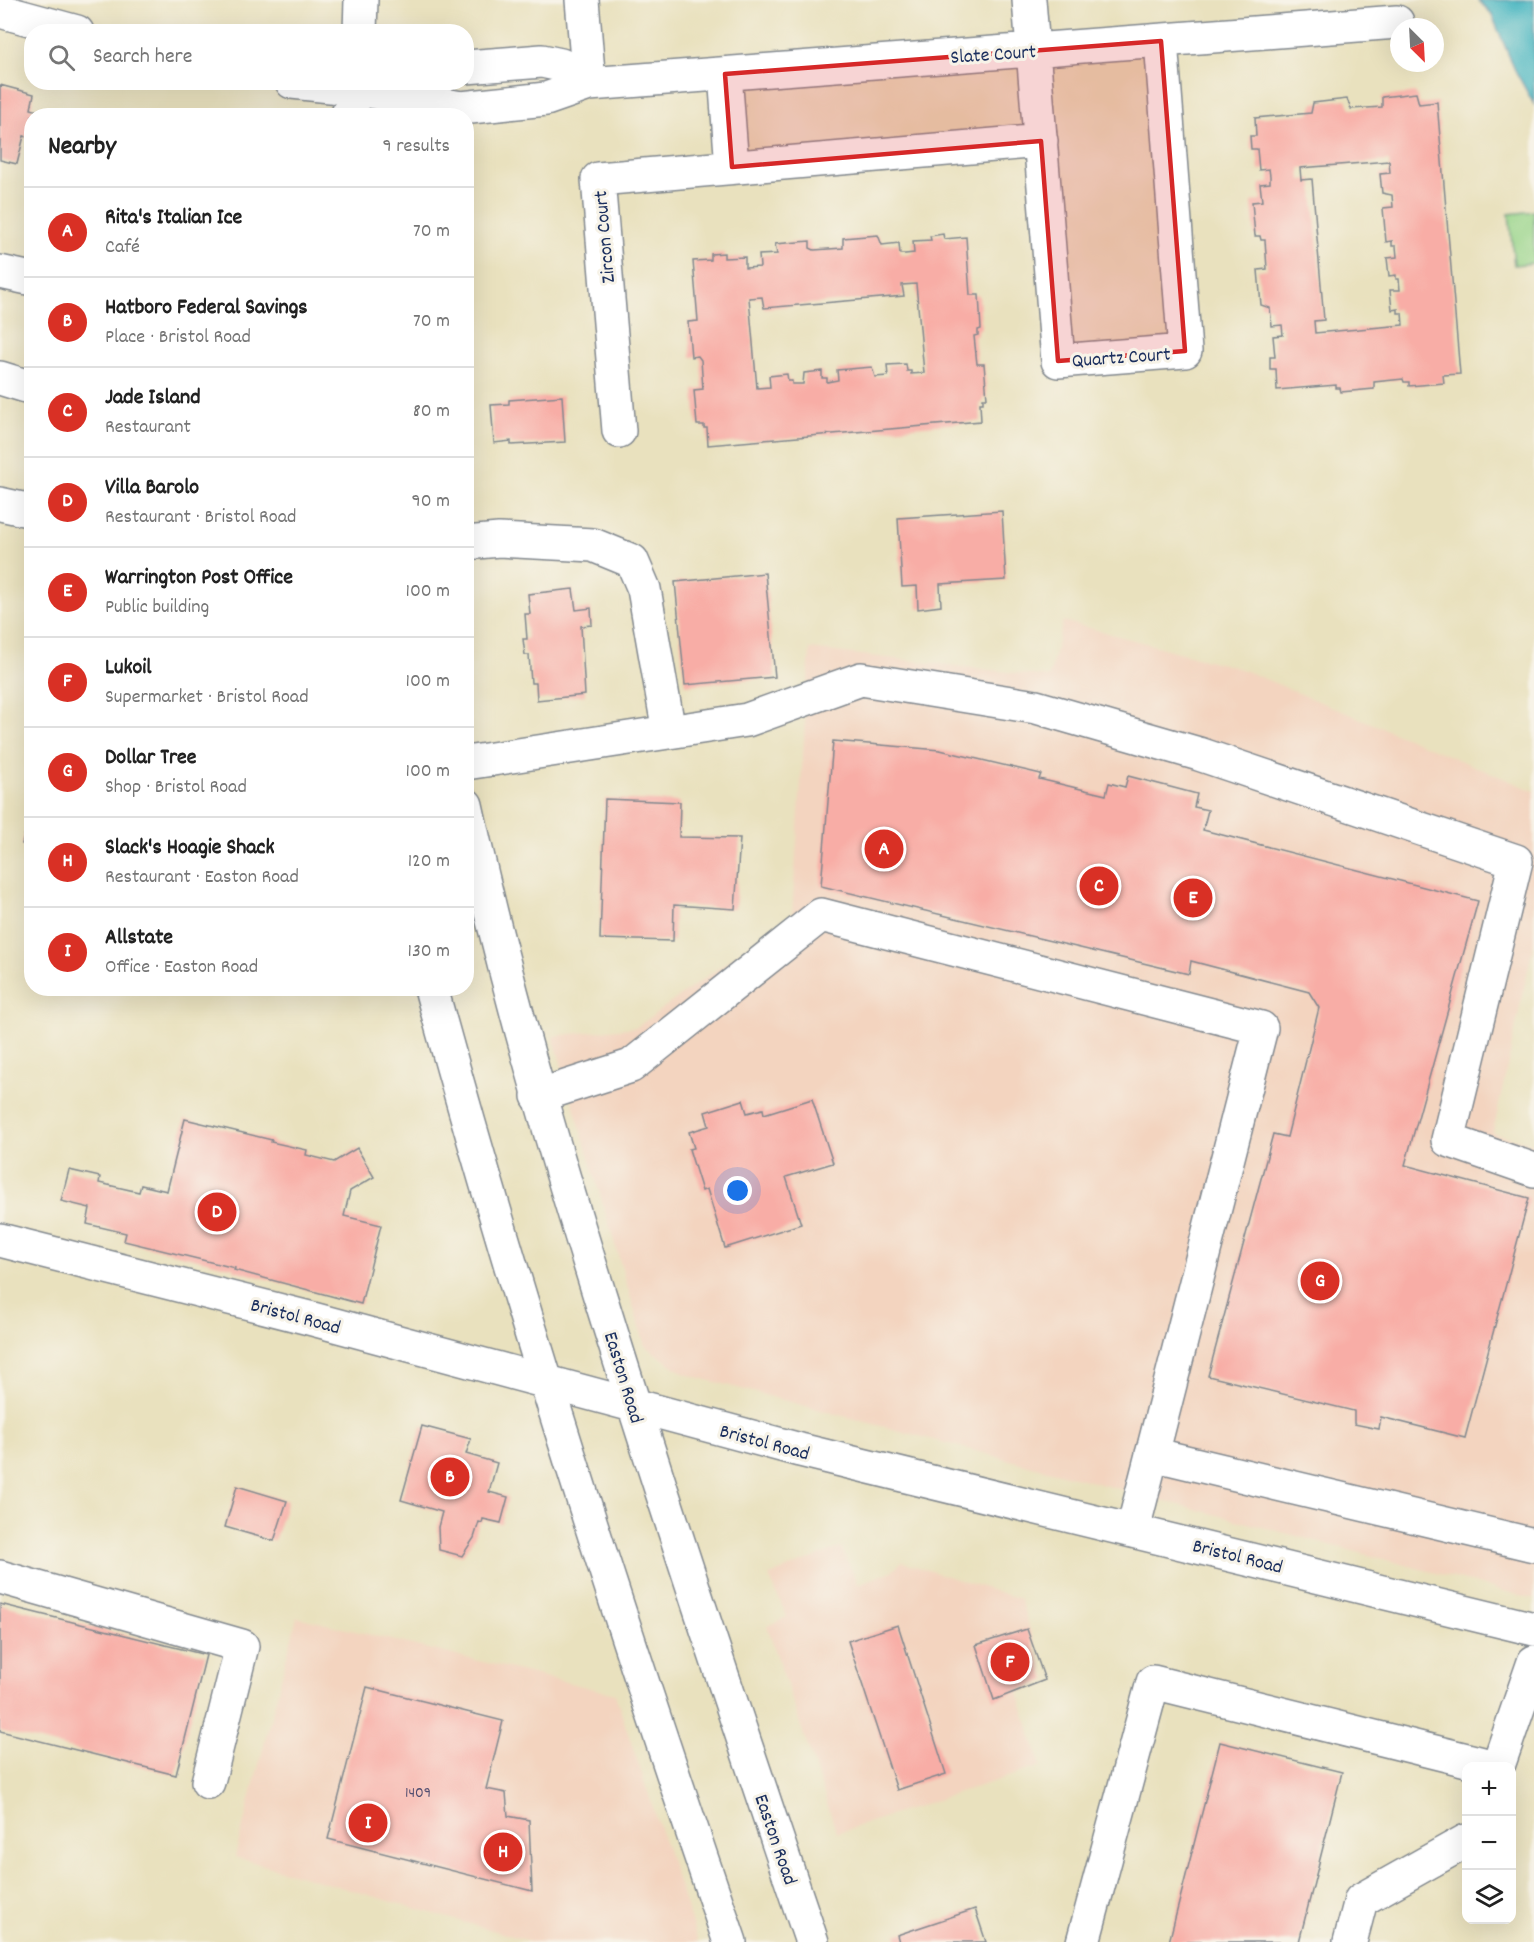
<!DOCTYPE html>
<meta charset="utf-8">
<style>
:root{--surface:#fff;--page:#f2f2f2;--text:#222;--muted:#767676;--line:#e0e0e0;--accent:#d93025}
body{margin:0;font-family:Dekko,sans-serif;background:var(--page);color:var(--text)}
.controls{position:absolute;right:18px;bottom:18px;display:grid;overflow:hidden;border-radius:12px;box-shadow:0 6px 24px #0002}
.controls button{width:54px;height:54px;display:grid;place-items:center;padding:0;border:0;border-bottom:2px solid var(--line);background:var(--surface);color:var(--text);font:30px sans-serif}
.compass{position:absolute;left:1390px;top:18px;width:54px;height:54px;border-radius:50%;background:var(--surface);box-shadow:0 6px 24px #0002;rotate:156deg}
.you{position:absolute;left:738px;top:1191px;width:21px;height:21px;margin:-15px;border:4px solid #fff;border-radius:50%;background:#1a73e8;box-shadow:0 0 0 9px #1a73e833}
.badge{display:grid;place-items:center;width:39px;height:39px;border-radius:50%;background:var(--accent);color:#fff;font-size:20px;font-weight:700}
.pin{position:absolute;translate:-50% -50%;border:3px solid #fff;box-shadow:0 2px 6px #0006}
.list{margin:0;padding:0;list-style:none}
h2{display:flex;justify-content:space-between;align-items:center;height:78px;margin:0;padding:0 24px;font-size:26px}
h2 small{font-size:20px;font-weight:400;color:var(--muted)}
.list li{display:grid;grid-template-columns:39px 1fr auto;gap:18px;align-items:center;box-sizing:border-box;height:90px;padding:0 24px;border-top:2px solid var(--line)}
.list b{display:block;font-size:22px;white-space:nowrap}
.list p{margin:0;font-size:20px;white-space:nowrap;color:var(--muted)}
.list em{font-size:20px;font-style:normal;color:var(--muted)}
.icon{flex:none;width:33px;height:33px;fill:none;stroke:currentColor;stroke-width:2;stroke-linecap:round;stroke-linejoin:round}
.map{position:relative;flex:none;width:1534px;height:1942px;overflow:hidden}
.search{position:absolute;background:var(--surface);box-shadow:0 6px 24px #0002;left:24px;top:24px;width:450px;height:66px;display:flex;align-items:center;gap:15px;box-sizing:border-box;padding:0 21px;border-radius:24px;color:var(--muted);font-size:22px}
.panel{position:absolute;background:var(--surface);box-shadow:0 6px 24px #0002;left:24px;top:108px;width:450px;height:888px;border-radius:24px}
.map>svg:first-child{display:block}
.built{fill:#f3d4bf}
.green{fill:#97d488;stroke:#598273;stroke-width:1.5}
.water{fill:#47b6c1;stroke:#317290;stroke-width:1.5}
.building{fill:#f8ada6;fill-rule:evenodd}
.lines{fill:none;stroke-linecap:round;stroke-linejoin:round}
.minor-casing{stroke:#82888e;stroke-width:36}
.major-casing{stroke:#82888e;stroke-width:36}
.highway-casing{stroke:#82888e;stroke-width:36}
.minor{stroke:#fff;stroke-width:33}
.major{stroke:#fff;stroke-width:33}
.highway{stroke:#fff;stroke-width:33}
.marked{fill:#d62828;fill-opacity:0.2;stroke:#d62828;stroke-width:4.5;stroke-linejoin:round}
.labels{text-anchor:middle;stroke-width:6;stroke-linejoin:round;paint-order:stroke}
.number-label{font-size:16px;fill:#524e70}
.street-label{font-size:20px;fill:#1b2f5e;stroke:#f7f3e8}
</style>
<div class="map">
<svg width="1534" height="1942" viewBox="0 0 1534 1942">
<rect width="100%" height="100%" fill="#f7f3e8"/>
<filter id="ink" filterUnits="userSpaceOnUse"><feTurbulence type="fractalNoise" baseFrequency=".0167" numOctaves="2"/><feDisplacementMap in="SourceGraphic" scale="12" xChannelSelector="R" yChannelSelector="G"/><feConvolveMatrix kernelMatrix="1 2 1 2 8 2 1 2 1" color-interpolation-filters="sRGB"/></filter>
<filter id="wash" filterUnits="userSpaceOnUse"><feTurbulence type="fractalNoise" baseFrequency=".008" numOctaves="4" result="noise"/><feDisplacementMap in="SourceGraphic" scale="24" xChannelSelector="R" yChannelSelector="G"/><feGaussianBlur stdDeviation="1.35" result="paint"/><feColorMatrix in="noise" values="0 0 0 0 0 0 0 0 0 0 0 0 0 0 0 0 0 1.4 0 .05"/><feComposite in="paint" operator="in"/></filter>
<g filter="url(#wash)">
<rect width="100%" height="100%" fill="#e9e1be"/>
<path class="built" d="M 1063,621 L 1241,669 L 1534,791 L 1534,941 L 1493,1133 L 1534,1144 L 1534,1599 L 685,1374 L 645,1346 L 553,1036 L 637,1027 L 792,915 L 810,649 L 1049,677 Z
M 841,1547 L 858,1584 L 892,1571 L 902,1562 L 1020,1599 L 1047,1680 L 1018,1692 L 1041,1766 L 837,1833 L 767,1626 L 787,1617 L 769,1576 Z
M 297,1617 L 615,1694 L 698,1942 L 533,1942 L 235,1857 Z"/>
<path class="green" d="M 1534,211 L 1534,263 L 1514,265 L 1509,214 Z"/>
<path class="water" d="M 1478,0 L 1534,0 L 1534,104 L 1515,70 L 1491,13 Z"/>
<g id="blocks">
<path class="building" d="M 0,85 L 34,94 L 31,109 L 46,113 L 46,116 L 32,116 L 32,138 L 24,136 L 17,164 L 0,160 Z
M 1416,93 L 1419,104 L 1437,102 L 1460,374 L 1443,375 L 1444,383 L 1409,386 L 1409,382 L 1404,382 L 1403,379 L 1374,382 L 1374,389 L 1341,392 L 1340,388 L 1336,388 L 1336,385 L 1277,390 L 1276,369 L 1270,369 L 1270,357 L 1275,357 L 1273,336 L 1283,335 L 1282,325 L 1272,326 L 1270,308 L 1261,305 L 1258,270 L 1267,269 L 1265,240 L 1261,240 L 1260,236 L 1255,236 L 1252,202 L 1262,201 L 1260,184 L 1270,183 L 1270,176 L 1269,169 L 1259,170 L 1257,149 L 1251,149 L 1250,136 L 1256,136 L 1255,118 L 1311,113 L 1313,103 L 1347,99 L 1351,109 L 1382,107 L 1382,97 ZM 1389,161 L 1390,173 L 1380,174 L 1382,193 L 1392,195 L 1393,207 L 1383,208 L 1386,242 L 1392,241 L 1392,246 L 1396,246 L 1397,257 L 1387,258 L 1389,276 L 1396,275 L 1396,279 L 1399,279 L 1400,290 L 1390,290 L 1392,310 L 1398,309 L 1398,313 L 1402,313 L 1403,325 L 1315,333 L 1314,321 L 1324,320 L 1312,179 L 1301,180 L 1300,168 Z
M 943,234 L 944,239 L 966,237 L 970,295 L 979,295 L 981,329 L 978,330 L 978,335 L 974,336 L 977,364 L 984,364 L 987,398 L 983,398 L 983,403 L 980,403 L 981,421 L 708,445 L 707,428 L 704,428 L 704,425 L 697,425 L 694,390 L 703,389 L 701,360 L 698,356 L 691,357 L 688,322 L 698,321 L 693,261 L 711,260 L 711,254 L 724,253 L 724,258 L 745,257 L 745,268 L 760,267 L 759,255 L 777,254 L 775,244 L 810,241 L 810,248 L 814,250 L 843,248 L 843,238 L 878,235 L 882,245 L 899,243 L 900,254 L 905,254 L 914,253 L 913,241 L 931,240 L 930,236 ZM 916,284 L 924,373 L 911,374 L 911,371 L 907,371 L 906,364 L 887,365 L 888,376 L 875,377 L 872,367 L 837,370 L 838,380 L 827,382 L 827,378 L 822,378 L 822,371 L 804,373 L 803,384 L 792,384 L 792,381 L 788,381 L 787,374 L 769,376 L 770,387 L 757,388 L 749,298 L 762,297 L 764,308 L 904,296 L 902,285 Z
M 562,396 L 565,442 L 511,445 L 511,441 L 494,443 L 491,405 L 509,404 L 509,400 Z
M 1002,511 L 1006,580 L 940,584 L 941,606 L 918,609 L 917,586 L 902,587 L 898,518 Z
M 765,573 L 775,677 L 685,685 L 675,582 Z
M 573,589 L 576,610 L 591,608 L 592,625 L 581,626 L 585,695 L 537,700 L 536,683 L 531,683 L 529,655 L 525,655 L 523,639 L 527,639 L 525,614 L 530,614 L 528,594 Z
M 833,741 L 940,750 L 1041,774 L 1039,779 L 1106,795 L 1109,783 L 1125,787 L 1128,776 L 1197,794 L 1194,807 L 1208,810 L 1203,830 L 1478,901 L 1405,1165 L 1529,1198 L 1465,1438 L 1381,1417 L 1379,1429 L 1354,1424 L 1354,1411 L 1208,1376 L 1273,1134 L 1287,1137 L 1319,1008 L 1309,992 L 1191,961 L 1189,974 L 821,886 Z
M 605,799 L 680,802 L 679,837 L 740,838 L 735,909 L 674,905 L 673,941 L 600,939 Z
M 31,810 L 32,811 L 32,847 L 22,844 Z
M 812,1099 L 833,1163 L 786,1177 L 801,1224 L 725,1248 L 707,1189 L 702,1191 L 689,1149 L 694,1148 L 689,1132 L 709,1126 L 705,1112 L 743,1100 L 747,1113 L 763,1109 L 764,1114 Z
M 185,1119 L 272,1140 L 271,1142 L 307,1150 L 306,1155 L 334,1162 L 357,1148 L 374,1177 L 350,1191 L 344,1216 L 381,1225 L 361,1304 L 234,1270 L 235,1268 L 124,1241 L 126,1233 L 87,1224 L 90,1208 L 61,1201 L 69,1170 L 100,1177 L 99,1183 L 139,1192 L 141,1185 L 167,1191 Z
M 422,1426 L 471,1439 L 466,1454 L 497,1463 L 489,1492 L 508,1497 L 501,1523 L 483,1519 L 482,1523 L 479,1522 L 474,1538 L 462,1556 L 439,1550 L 438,1527 L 442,1512 L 401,1500 Z
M 237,1486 L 287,1501 L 274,1541 L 225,1527 Z
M 0,1604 L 206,1655 L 176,1775 L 0,1731 Z
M 898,1625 L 946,1774 L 897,1790 L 848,1641 Z
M 1027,1629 L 1045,1680 L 994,1700 L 976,1645 Z
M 367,1687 L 503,1721 L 486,1789 L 506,1793 L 508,1816 L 529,1820 L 532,1891 L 328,1839 Z
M 1220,1742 L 1342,1772 L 1299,1942 L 1169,1942 Z
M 975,1909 L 986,1942 L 899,1942 L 897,1935 Z"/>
</g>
</g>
<g filter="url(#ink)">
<use href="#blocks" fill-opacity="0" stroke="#82888e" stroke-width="1.5"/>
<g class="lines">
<g class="minor-casing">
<path id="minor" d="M 582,0 L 589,84
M 1029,0 L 1058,361 L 1185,351 L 1161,41
M 0,11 L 77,32
M 466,67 L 542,61 L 561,65 L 589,84
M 725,74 L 732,167
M 292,82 L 359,89 L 461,108 L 546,99 L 589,84 L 1397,22
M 0,272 L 32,279
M 0,378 L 26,386
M 619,431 L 598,179 L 1041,141
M 0,504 L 32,511
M 466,543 L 499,540 L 593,545 L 632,561 L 644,589 L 669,732
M 466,763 L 747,720 L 861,679 L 1036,707 L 1199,754 L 1516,861 L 1448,1140 L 1534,1170
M 538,1096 L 631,1066 L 821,915 L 1261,1028 L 1133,1529
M 1152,1454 L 1534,1545
M 0,1577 L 242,1646 L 208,1782
M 1498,1766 L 1534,1662
M 1083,1942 L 1153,1682 L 1491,1766
M 1350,1942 L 1361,1900 L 1466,1841"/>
</g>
<g class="major-casing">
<path id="major" d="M 0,1240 L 309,1318 L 800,1450 L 1534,1629"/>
</g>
<g class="highway-casing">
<path id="highway" d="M 360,32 L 361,0
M 347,116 L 359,89 L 359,82
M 466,805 C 503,975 551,1140 603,1306 C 669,1519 740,1731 812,1942
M 431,988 C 519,1310 622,1627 730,1942"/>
</g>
<use href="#minor" class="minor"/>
<use href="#major" class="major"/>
<use href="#highway" class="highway"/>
</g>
</g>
<path class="marked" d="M 1161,41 L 1185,351 L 1058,361 L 1041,141 L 732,167 L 725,74 Z"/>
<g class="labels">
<g class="number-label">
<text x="418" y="1797">1409</text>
</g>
<g class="street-label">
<text transform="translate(993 53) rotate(-4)" y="7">Slate Court</text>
<text transform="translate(603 237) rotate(-95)" y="7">Zircon Court</text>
<text transform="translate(1121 356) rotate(-4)" y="7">Quartz Court</text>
<text transform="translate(296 1315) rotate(15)" y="7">Bristol Road</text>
<text transform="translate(625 1377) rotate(73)" y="7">Easton Road</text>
<text transform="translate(765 1441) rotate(15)" y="7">Bristol Road</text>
<text transform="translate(1238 1555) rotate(14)" y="7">Bristol Road</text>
<text transform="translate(777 1839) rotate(71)" y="7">Easton Road</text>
</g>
</g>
</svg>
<div class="controls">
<button>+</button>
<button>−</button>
<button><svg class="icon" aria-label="layers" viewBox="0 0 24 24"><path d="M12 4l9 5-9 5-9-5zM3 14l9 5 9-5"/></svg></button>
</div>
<svg class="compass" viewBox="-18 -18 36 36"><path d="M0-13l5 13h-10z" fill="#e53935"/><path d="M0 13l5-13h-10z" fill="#767676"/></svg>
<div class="you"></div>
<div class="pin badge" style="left:884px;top:849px">A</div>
<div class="pin badge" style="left:450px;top:1477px">B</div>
<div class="pin badge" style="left:1099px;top:886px">C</div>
<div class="pin badge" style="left:217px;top:1212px">D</div>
<div class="pin badge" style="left:1193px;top:898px">E</div>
<div class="pin badge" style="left:1010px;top:1662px">F</div>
<div class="pin badge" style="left:1320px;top:1281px">G</div>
<div class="pin badge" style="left:503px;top:1852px">H</div>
<div class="pin badge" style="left:368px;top:1823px">I</div>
<div class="search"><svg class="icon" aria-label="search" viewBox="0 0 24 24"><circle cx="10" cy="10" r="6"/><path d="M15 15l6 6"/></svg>Search here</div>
<section class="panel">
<h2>Nearby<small>9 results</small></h2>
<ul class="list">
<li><span class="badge">A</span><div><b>Rita's Italian Ice</b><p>Café</p></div><em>70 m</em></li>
<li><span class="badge">B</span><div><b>Hatboro Federal Savings</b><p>Place · Bristol Road</p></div><em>70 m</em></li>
<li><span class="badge">C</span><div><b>Jade Island</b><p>Restaurant</p></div><em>80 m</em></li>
<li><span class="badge">D</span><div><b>Villa Barolo</b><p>Restaurant · Bristol Road</p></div><em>90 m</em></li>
<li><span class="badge">E</span><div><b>Warrington Post Office</b><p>Public building</p></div><em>100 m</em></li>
<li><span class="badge">F</span><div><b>Lukoil</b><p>Supermarket · Bristol Road</p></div><em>100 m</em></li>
<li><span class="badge">G</span><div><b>Dollar Tree</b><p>Shop · Bristol Road</p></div><em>100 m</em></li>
<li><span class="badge">H</span><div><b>Slack's Hoagie Shack</b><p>Restaurant · Easton Road</p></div><em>120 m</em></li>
<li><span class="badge">I</span><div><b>Allstate</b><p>Office · Easton Road</p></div><em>130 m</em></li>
</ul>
</section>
</div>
